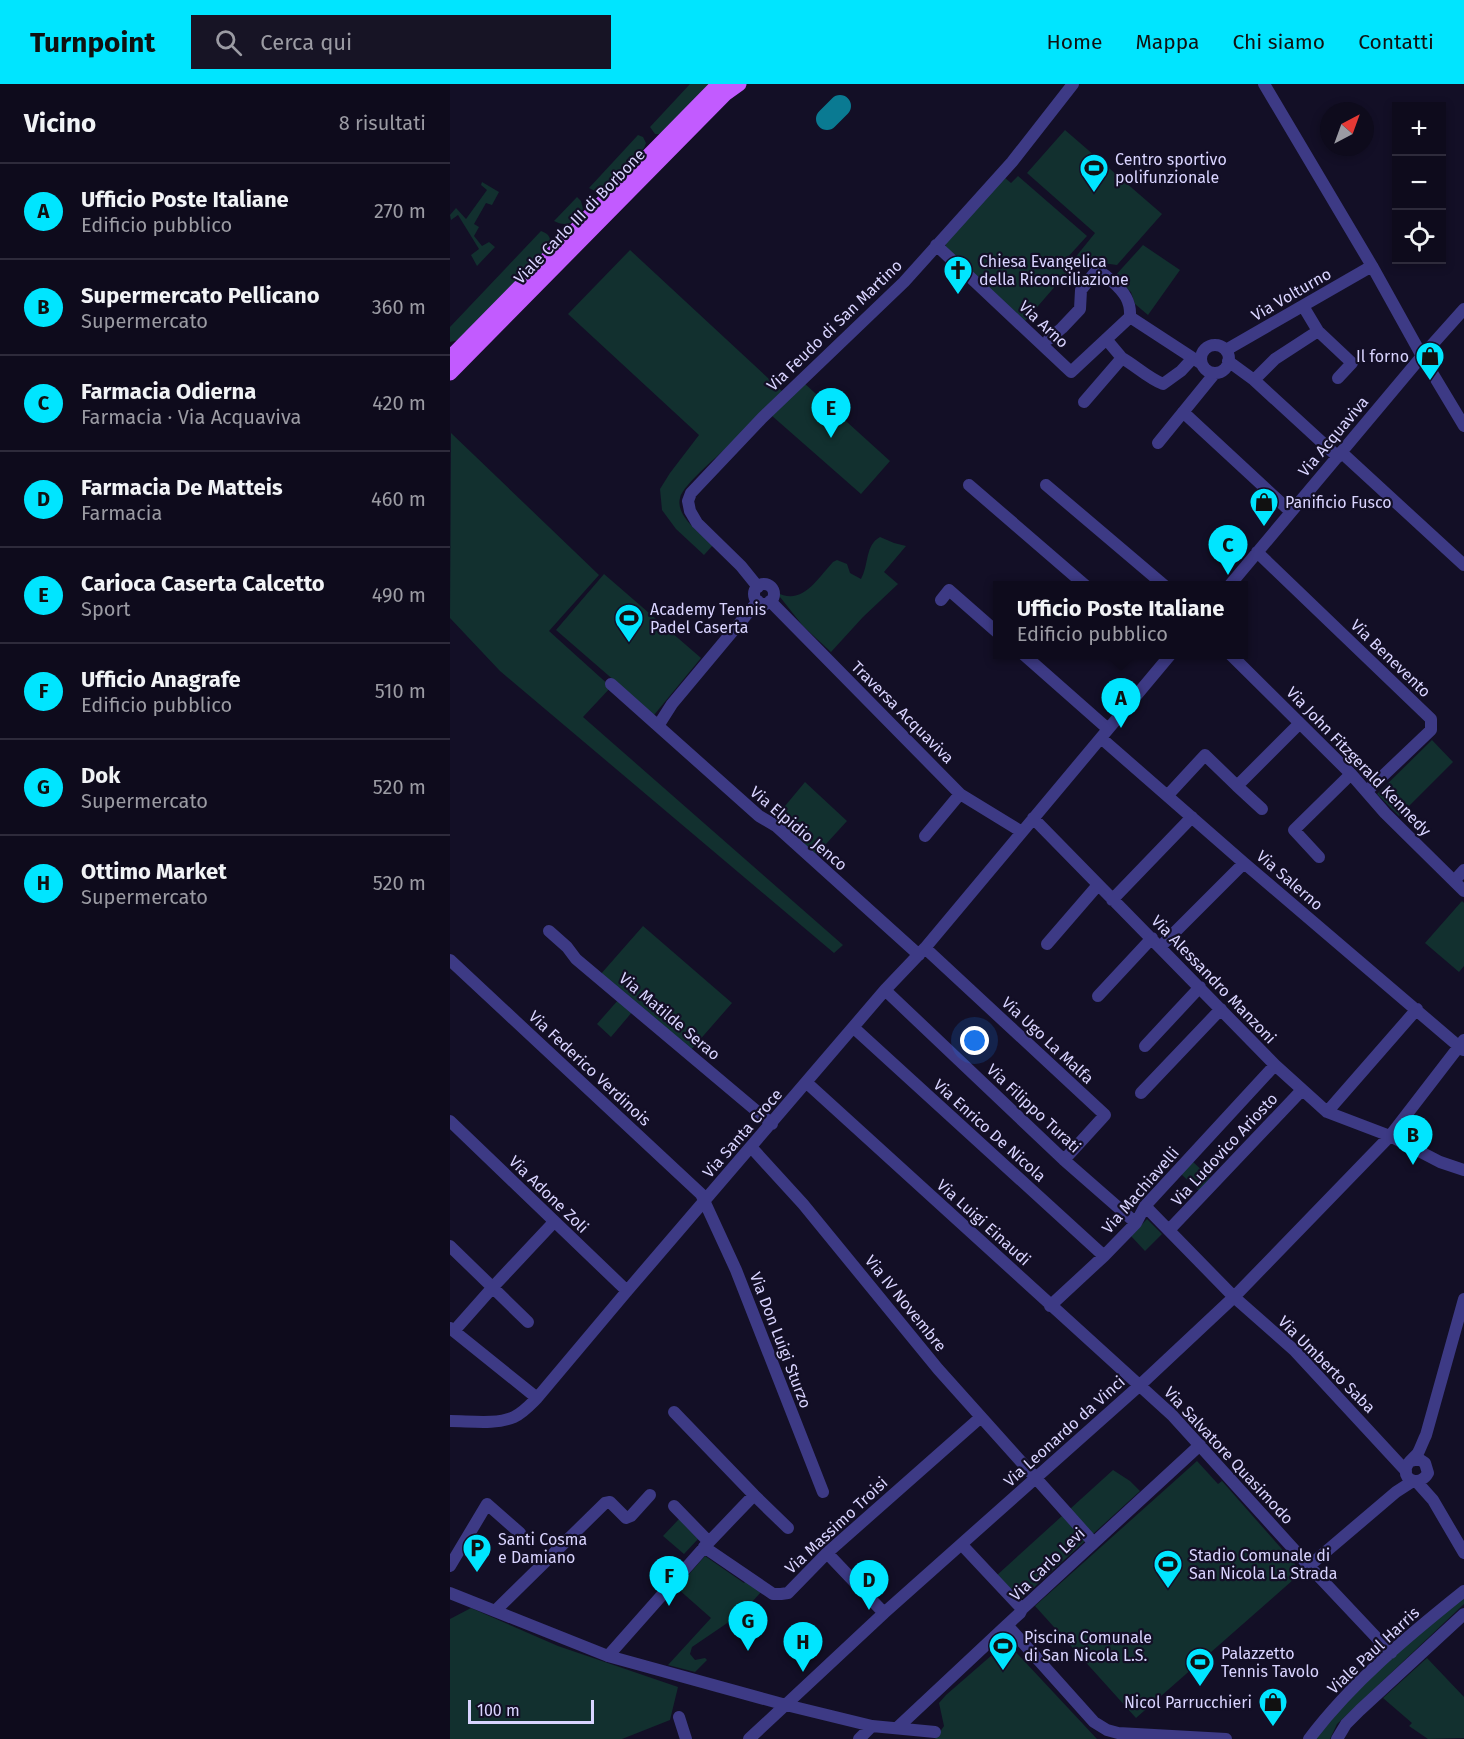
<!DOCTYPE html>
<html lang="it">
<meta charset="utf-8">
<style>
:root{--surface:#0e0b1c;--page:#171425;--text:#f1f3f6;--muted:#9b9ba3;--line:#2e2b3b;--accent:#00e5ff}
body{margin:0;font-family:"Fira Sans",sans-serif;background:var(--page);color:var(--text)}
.controls{position:absolute;right:18px;top:18px;display:grid;overflow:hidden;border-radius:0px;box-shadow:0 3px 9px #0003}
.controls button{width:54px;height:54px;display:grid;place-items:center;padding:0;border:0;border-bottom:2px solid var(--line);background:var(--surface);color:var(--text);font:30px sans-serif}
.compass{position:absolute;left:870px;top:18px;width:54px;height:54px;border-radius:50%;background:var(--surface);box-shadow:0 3px 9px #0003;rotate:41deg}
.scale{position:absolute;left:18px;bottom:15px;width:126px;box-sizing:border-box;padding-left:6px;border:3px solid #d9d4ff;border-top:0;font-size:16px;line-height:21px;white-space:nowrap;color:#d9d4ff;-webkit-text-stroke:4px #130f26;paint-order:stroke}
.you{position:absolute;left:525px;top:957px;width:21px;height:21px;margin:-15px;border:4px solid #fff;border-radius:50%;background:#1a73e8;box-shadow:0 0 0 9px #1a73e833}
.badge{display:grid;place-items:center;width:39px;height:39px;border-radius:50%;background:var(--accent);color:#111;font-size:20px;font-weight:700}
.pin{position:absolute;translate:-50% -50px;filter:drop-shadow(0 2px 3px #0008)}
.pin::after{content:'';position:absolute;top:32px;width:21px;height:18px;background:inherit;clip-path:polygon(0 0,100% 0,50% 100%)}
.popup{position:absolute;left:543px;top:497px;width:255px;height:78px;box-sizing:border-box;display:grid;place-content:center;border-radius:0px;background:var(--surface);filter:drop-shadow(0 2px 4px #0005);font-size:20px;white-space:nowrap;color:var(--muted)}
.popup b{font-size:22px;color:var(--text)}
.popup::after{content:'';position:absolute;left:50%;top:100%;margin-left:-12px;border:12px solid transparent;border-top-color:var(--surface)}
.list{margin:0;padding:0;list-style:none}
h2{display:flex;justify-content:space-between;align-items:center;height:78px;margin:0;padding:0 24px;font-size:26px}
h2 small{font-size:20px;font-weight:400;color:var(--muted)}
.list li{display:grid;grid-template-columns:39px 1fr auto;gap:18px;align-items:center;box-sizing:border-box;height:96px;padding:0 24px;border-top:2px solid var(--line)}
.list b{display:block;font-size:22px;white-space:nowrap}
.list p{margin:0;font-size:20px;white-space:nowrap;color:var(--muted)}
.list em{font-size:20px;font-style:normal;color:var(--muted)}
.icon{flex:none;width:33px;height:33px;fill:none;stroke:currentColor;stroke-width:2;stroke-linecap:round;stroke-linejoin:round}
.map{position:relative;flex:none;width:1014px;height:1655px;overflow:hidden}
header{display:flex;align-items:center;gap:36px;box-sizing:border-box;height:84px;padding:0 30px;background:var(--accent);color:#111}
header strong{font-size:28px}
nav{display:flex;gap:33px;margin-inline-start:auto;font-size:21px}
.search{width:420px;height:54px;background:var(--page);display:flex;align-items:center;gap:15px;box-sizing:border-box;padding:0 21px;border-radius:0px;color:var(--muted);font-size:22px}
main{display:flex}
aside{flex:1;background:var(--surface)}
.map>svg:first-child{display:block}
.green{fill:#12302f}
.lines{fill:none;stroke-linecap:round;stroke-linejoin:round}
.taxiway{stroke:#0a7a92;stroke-width:22}
.minor{stroke:#3d3a85;stroke-width:12}
.major{stroke:#c25bff;stroke-width:15}
.labels{text-anchor:middle;stroke-width:4.5;stroke-linejoin:round;paint-order:stroke}
.poi-label{font-size:16px;fill:#d9d4ff;stroke:#130f26;text-anchor:start}
.street-label{font-size:16px;fill:#d9d4ff;stroke:#130f26}
</style>
<header>
<strong>Turnpoint</strong>
<div class="search"><svg class="icon" aria-label="search" viewBox="0 0 24 24"><circle cx="10" cy="10" r="6"/><path d="M15 15l6 6"/></svg>Cerca qui</div>
<nav><a>Home</a><a>Mappa</a><a>Chi siamo</a><a>Contatti</a></nav>
</header>
<main>
<aside>
<h2>Vicino<small>8 risultati</small></h2>
<ul class="list">
<li><span class="badge">A</span><div><b>Ufficio Poste Italiane</b><p>Edificio pubblico</p></div><em>270 m</em></li>
<li><span class="badge">B</span><div><b>Supermercato Pellicano</b><p>Supermercato</p></div><em>360 m</em></li>
<li><span class="badge">C</span><div><b>Farmacia Odierna</b><p>Farmacia · Via Acquaviva</p></div><em>420 m</em></li>
<li><span class="badge">D</span><div><b>Farmacia De Matteis</b><p>Farmacia</p></div><em>460 m</em></li>
<li><span class="badge">E</span><div><b>Carioca Caserta Calcetto</b><p>Sport</p></div><em>490 m</em></li>
<li><span class="badge">F</span><div><b>Ufficio Anagrafe</b><p>Edificio pubblico</p></div><em>510 m</em></li>
<li><span class="badge">G</span><div><b>Dok</b><p>Supermercato</p></div><em>520 m</em></li>
<li><span class="badge">H</span><div><b>Ottimo Market</b><p>Supermercato</p></div><em>520 m</em></li>
</ul>
</aside>
<div class="map">
<svg width="1014" height="1655" viewBox="0 0 1014 1655">
<rect width="100%" height="100%" fill="#130f26"/>
<path class="green" d="M 240,0 L 262,0 L 218,45 L 209,50 L 205,50 L 200,43 Z
M 615,46 L 712,130 L 667,181 L 624,175 L 645,149 L 577,89 Z
M 188,51 L 193,53 L 196,59 L 194,64 L 155,106 L 147,108 L 139,104 Z
M 568,92 L 637,152 L 617,174 L 621,184 L 575,237 L 496,164 L 496,159 L 554,93 L 561,99 Z
M 32,98 L 49,108 L 42,121 L 36,119 L 24,140 L 29,143 L 24,152 L 32,162 L 39,158 L 45,163 L 27,182 L 21,171 L 29,165 L 8,131 L 1,136 L 0,131 L 6,124 L 16,135 L 37,106 L 31,101 Z
M 127,113 L 131,117 L 133,125 C 126,138 117,144 104,137 Z
M 91,147 C 99,150 101,153 100,162 L 9,256 L 0,258 L 0,243 Z
M 693,161 L 730,186 L 698,231 L 685,220 L 681,208 L 664,193 Z
M 180,166 L 333,308 C 318,323 303,339 287,354 C 276,365 232,401 230,414 C 225,432 252,451 263,461 L 254,471 L 226,445 L 212,426 L 210,405 L 220,389 L 249,351 L 118,230 Z
M 354,299 L 440,377 L 411,410 L 321,331 Z
M 1,349 L 149,491 L 99,547 L 161,603 L 133,633 L 393,861 L 384,869 L 50,587 L 0,534 Z
M 430,453 L 444,459 L 456,462 L 434,488 L 448,500 L 413,533 L 381,568 L 353,542 L 326,508 C 352,523 367,495 383,478 L 387,476 L 397,480 L 400,489 L 411,495 C 419,481 415,461 430,453 Z
M 154,490 L 251,574 L 204,631 L 106,546 Z
M 982,656 L 1003,678 L 949,732 L 927,710 Z
M 355,698 L 397,737 L 366,771 L 325,734 Z
M 1012,817 L 1014,819 L 1014,882 L 1009,888 L 975,859 Z
M 193,842 L 282,919 L 240,967 L 150,891 Z
M 169,915 L 183,927 L 161,953 L 147,940 Z
M 741,1076 L 760,1094 L 749,1107 L 730,1089 Z
M 697,1135 L 712,1150 L 695,1167 L 681,1152 Z
M 747,1377 L 768,1400 L 772,1397 L 852,1488 L 686,1634 L 585,1522 Z
M 663,1386 L 680,1397 L 690,1407 L 643,1450 L 620,1425 Z
M 612,1432 L 635,1457 L 569,1517 L 546,1492 Z
M 229,1435 L 248,1455 L 234,1470 L 213,1452 Z
M 255,1472 L 294,1499 L 296,1497 L 311,1508 L 292,1529 L 242,1563 L 240,1570 L 245,1576 L 255,1574 L 257,1576 L 245,1588 L 218,1581 L 261,1534 L 227,1504 Z
M 1014,1511 L 1014,1520 L 887,1640 L 880,1655 L 862,1655 L 894,1620 L 952,1563 Z
M 21,1524 L 108,1562 L 228,1603 L 220,1636 L 172,1655 L 0,1655 L 0,1535 Z
M 556,1562 L 563,1565 L 647,1655 L 485,1655 L 494,1642 L 489,1619 L 496,1611 L 550,1564 Z
M 977,1574 L 1014,1613 L 1014,1654 L 978,1655 L 959,1642 L 962,1639 L 933,1614 Z"/>
<g class="lines">
<path class="taxiway" d="M 377,35 L 390,22"/>
<path class="minor" d="M 814,0 L 922,182 L 972,272 L 1014,342
M 486,161 L 621,288 L 680,233 L 752,280
M 868,247 L 902,279 L 888,294
M 599,255 L 612,244 L 630,225 L 631,206 L 646,187 C 653,188 657,193 663,198 C 674,208 681,217 680,233
M751 275a14 14 0 1 1 28 0a14 14 0 1 1-28 0Z
M 776,266 L 922,182
M 672,274 C 686,282 698,294 713,300 L 731,287 L 743,274
M 778,277 L 804,296 L 888,373
M 804,296 L 825,275 L 868,247 L 853,222
M 634,318 L 672,274 L 656,255
M 733,328 L 841,428
M 708,359 L 765,289
M 891,368 L 1014,481
M 519,401 L 636,502
M 596,401 L 715,502
M 807,468 L 981,635 L 981,646 L 917,707
M304 510a10 10 0 1 1 20 0a10 10 0 1 1-20 0Z
M 779,502 L 972,272 L 1014,225
M 308,503 L 291,482 L 247,439 L 240,427 L 238,417 L 241,409 L 312,334 L 454,198 L 562,78 L 623,0
M 491,516 L 499,506 L 548,549
M 320,517 L 510,710 L 572,748
M 573,570 L 658,645
M 780,570 L 901,690 L 935,729 L 1014,807
M 161,600 L 309,732 L 326,742 L 469,871
M 208,642 L 222,620 L 308,517
M 651,654 L 794,779 L 1013,966
M 787,702 L 812,725
M 718,711 L 755,671 L 787,702 L 849,640
M 583,734 L 825,981 L 877,1028 L 940,1052 L 990,1078 L 1014,1086
M 475,752 L 510,710
M 869,773 L 844,746 L 901,690
M 1004,797 L 1014,786
M 662,816 L 742,733
M 99,847 L 117,863 L 126,875 L 322,1040
M 597,860 L 648,801
M 710,863 L 794,779
M 475,864 L 655,1031 L 614,1076
M 0,876 L 251,1110 L 286,1186 L 373,1408
M 435,906 L 614,1076 L 686,1139
M 648,912 L 702,854
M 404,944 L 654,1172
M 695,962 L 750,903
M 357,999 L 722,1331 L 859,1482 L 941,1569
M 691,1009 L 771,925
M 877,1028 L 967,925
M 0,1037 L 177,1207
M 301,1063 L 353,1120 L 488,1285 L 643,1458
M 695,1122 L 784,1213 L 844,1266 L 956,1387
M 719,1146 L 852,1006
M 0,1162 L 78,1238
M 600,1222 L 654,1172 L 686,1139 L 695,1122 L 825,981
M 0,1244 L 87,1314
M 4,1247 L 43,1203 L 104,1138
M 224,1328 L 304,1411 L 338,1444
M 0,1337 C 20,1337 46,1341 64,1333 C 73,1329 80,1321 87,1314 L 177,1207 L 435,906 L 475,864 L 721,570
M 750,1361 L 572,1525 L 570,1529 L 557,1541 L 644,1638 L 657,1646 L 668,1649 L 776,1655
M 961,1377 L 969,1375 L 975,1379 L 978,1389 C 971,1402 953,1398 956,1384 C 957,1378 964,1374 968,1369 C 971,1363 973,1357 976,1351 L 1014,1215
M 966,1397 L 983,1416 L 1014,1469
M 224,1422 L 259,1458
M 512,1461 L 572,1525
M 254,1463 L 323,1510 L 331,1510 L 338,1509 L 377,1469 L 531,1333
M 377,1469 L 434,1529
M 0,1482 L 37,1420 L 70,1449
M 859,1482 L 946,1408 L 963,1397
M 0,1509 L 158,1572 L 336,1621 L 422,1642 L 485,1648
M 45,1527 L 155,1419 L 160,1418 L 176,1434 L 181,1432 L 200,1411
M 158,1572 L 259,1458 L 304,1411
M 229,1633 L 236,1655
M 447,1644 L 557,1541
M 299,1655 L 434,1529 L 689,1302 L 784,1213 L 940,1052 L 1014,956
M 409,1655 L 422,1642
M 859,1655 C 902,1598 959,1551 1014,1507
M 887,1655 L 896,1640 L 910,1626 L 1014,1530"/>
<path class="major" d="M 0,274 L 269,0
M 0,289 L 275,10 L 289,0"/>
</g>
<defs>
<g id="stadium-pin" transform="scale(1.5)"><path d="M0 17L-7.5 6A9.5 9.5 0 1 1 7.5 6Z" fill="#00e5ff" stroke="#130f26"/><path d="M0-5a6.5 5 0 1 0 0 10a6.5 5 0 1 0 0-10ZM-3.5-1.8h7v3.6h-7Z" fill="#111"/></g>
<g id="church-pin" transform="scale(1.5)"><path d="M0 17L-7.5 6A9.5 9.5 0 1 1 7.5 6Z" fill="#00e5ff" stroke="#130f26"/><path d="M-1.2-6h2.4v3.5h3.3v2.4h-3.3V6h-2.4V-.1h-3.3v-2.4h3.3Z" fill="#111"/></g>
<g id="shop-pin" transform="scale(1.5)"><path d="M0 17L-7.5 6A9.5 9.5 0 1 1 7.5 6Z" fill="#00e5ff" stroke="#130f26"/><path d="M-5-2.5h2.3a2.7 3.5 0 0 1 5.4 0H5L5.5 6h-11ZM-1.5-2.5h3a1.5 2.3 0 0 0-3 0Z" fill="#111"/></g>
<g id="parking-pin" transform="scale(1.5)"><path d="M0 17L-7.5 6A9.5 9.5 0 1 1 7.5 6Z" fill="#00e5ff" stroke="#130f26"/><path d="M-3.5-5.5H1a3.5 3.5 0 0 1 0 7H-1V5.5H-3.5ZM-1-3.4V-.6H.8a1.4 1.4 0 0 0 0-2.8Z" fill="#111"/></g>
</defs>
<g fill-rule="evenodd">
<use href="#stadium-pin" x="644" y="84"/>
<use href="#church-pin" x="508" y="186"/>
<use href="#shop-pin" x="980" y="272"/>
<use href="#shop-pin" x="814" y="418"/>
<use href="#stadium-pin" x="179" y="534"/>
<use href="#parking-pin" x="27" y="1464"/>
<use href="#stadium-pin" x="718" y="1480"/>
<use href="#stadium-pin" x="553" y="1562"/>
<use href="#stadium-pin" x="750" y="1578"/>
<use href="#shop-pin" x="823" y="1618"/>
</g>
<g class="labels">
<g class="poi-label">
<text x="665" y="81">Centro sportivo<tspan x="665" dy="18">polifunzionale</tspan></text>
<text x="529" y="183">Chiesa Evangelica<tspan x="529" dy="18">della Riconciliazione</tspan></text>
<text x="959" y="278" text-anchor="end">Il forno</text>
<text x="835" y="424">Panificio Fusco</text>
<text x="200" y="531">Academy Tennis<tspan x="200" dy="18">Padel Caserta</tspan></text>
<text x="48" y="1461">Santi Cosma<tspan x="48" dy="18">e Damiano</tspan></text>
<text x="739" y="1477">Stadio Comunale di<tspan x="739" dy="18">San Nicola La Strada</tspan></text>
<text x="574" y="1559">Piscina Comunale<tspan x="574" dy="18">di San Nicola L.S.</tspan></text>
<text x="771" y="1575">Palazzetto<tspan x="771" dy="18">Tennis Tavolo</tspan></text>
<text x="802" y="1624" text-anchor="end">Nicol Parrucchieri</text>
</g>
<g class="street-label">
<text transform="translate(129 132) rotate(-46)" y="6">Viale Carlo III di Borbone</text>
<text transform="translate(841 210) rotate(-30)" y="6">Via Volturno</text>
<text transform="translate(594 240) rotate(43)" y="6">Via Arno</text>
<text transform="translate(384 241) rotate(-44)" y="6">Via Feudo di San Martino</text>
<text transform="translate(883 352) rotate(-50)" y="6">Via Acquaviva</text>
<text transform="translate(941 574) rotate(44)" y="6">Via Benevento</text>
<text transform="translate(453 628) rotate(45)" y="6">Traversa Acquaviva</text>
<text transform="translate(909 677) rotate(46)" y="6">Via John Fitzgerald Kennedy</text>
<text transform="translate(349 744) rotate(40)" y="6">Via Elpidio Jenco</text>
<text transform="translate(840 796) rotate(41)" y="6">Via Salerno</text>
<text transform="translate(764 895) rotate(46)" y="6">Via Alessandro Manzoni</text>
<text transform="translate(220 932) rotate(40)" y="6">Via Matilde Serao</text>
<text transform="translate(598 956) rotate(43)" y="6">Via Ugo La Malfa</text>
<text transform="translate(140 984) rotate(43)" y="6">Via Federico Verdinois</text>
<text transform="translate(584 1024) rotate(43)" y="6">Via Filippo Turati</text>
<text transform="translate(540 1046) rotate(42)" y="6">Via Enrico De Nicola</text>
<text transform="translate(292 1049) rotate(-49)" y="6">Via Santa Croce</text>
<text transform="translate(774 1065) rotate(-47)" y="6">Via Ludovico Ariosto</text>
<text transform="translate(690 1106) rotate(-49)" y="6">Via Machiavelli</text>
<text transform="translate(99 1110) rotate(44)" y="6">Via Adone Zoli</text>
<text transform="translate(534 1138) rotate(42)" y="6">Via Luigi Einaudi</text>
<text transform="translate(456 1219) rotate(51)" y="6">Via IV Novembre</text>
<text transform="translate(331 1256) rotate(69)" y="6">Via Don Luigi Sturzo</text>
<text transform="translate(877 1280) rotate(45)" y="6">Via Umberto Saba</text>
<text transform="translate(614 1347) rotate(-42)" y="6">Via Leonardo da Vinci</text>
<text transform="translate(779 1371) rotate(47)" y="6">Via Salvatore Quasimodo</text>
<text transform="translate(386 1441) rotate(-43)" y="6">Via Massimo Troisi</text>
<text transform="translate(597 1480) rotate(-44)" y="6">Via Carlo Levi</text>
<text transform="translate(923 1566) rotate(-43)" y="6">Viale Paul Harris</text>
</g>
</g>
</svg>
<div class="controls">
<button>+</button>
<button>−</button>
<button><svg class="icon" aria-label="locate" viewBox="0 0 24 24"><circle cx="12" cy="12" r="6"/><path d="M12 2v4M12 18v4M2 12h4M18 12h4"/></svg></button>
</div>
<svg class="compass" viewBox="-18 -18 36 36"><path d="M0-13l5 13h-10z" fill="#e53935"/><path d="M0 13l5-13h-10z" fill="#9b9ba3"/></svg>
<div class="scale">100 m</div>
<div class="you"></div>
<div class="pin badge" style="left:671px;top:644px">A</div>
<div class="popup"><b>Ufficio Poste Italiane</b>Edificio pubblico</div>
<div class="pin badge" style="left:963px;top:1081px">B</div>
<div class="pin badge" style="left:778px;top:491px">C</div>
<div class="pin badge" style="left:419px;top:1526px">D</div>
<div class="pin badge" style="left:381px;top:354px">E</div>
<div class="pin badge" style="left:219px;top:1522px">F</div>
<div class="pin badge" style="left:298px;top:1567px">G</div>
<div class="pin badge" style="left:353px;top:1588px">H</div>
</div>
</main>
